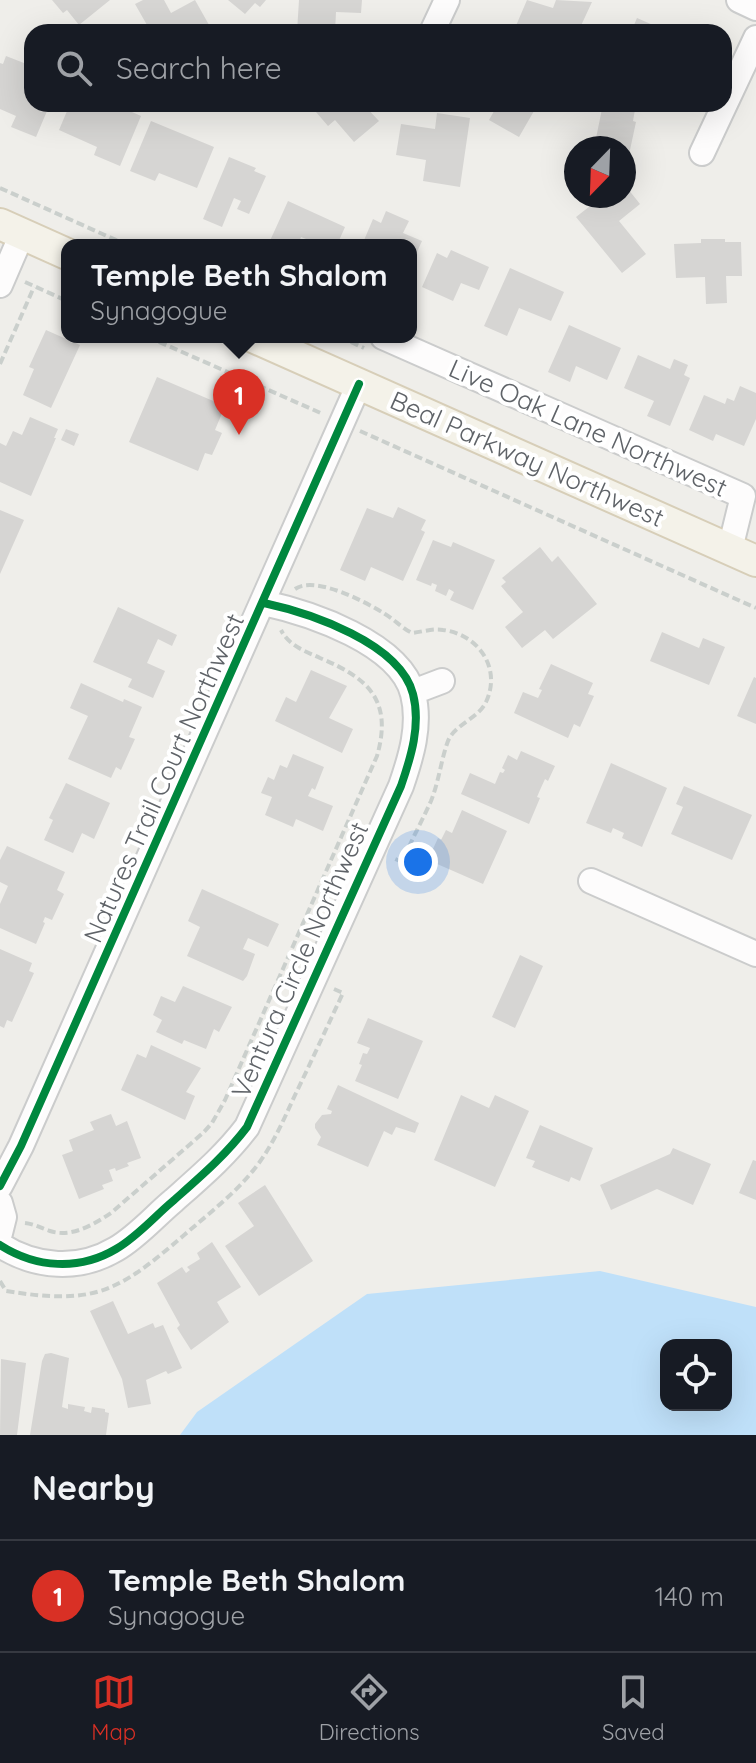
<!DOCTYPE html>
<style>
:root{--surface:#171b24;--page:#20242c;--text:#f1f3f6;--muted:#9ea1a6;--line:#363941;--accent:#d93025}
body{margin:0;font-family:Quicksand,sans-serif;background:var(--page);color:var(--text)}
.controls{position:absolute;right:24px;bottom:24px;display:grid;overflow:hidden;border-radius:16px;box-shadow:0 8px 32px #0002}
.controls button{width:72px;height:72px;display:grid;place-items:center;padding:0;border:0;border-bottom:2px solid var(--line);background:var(--surface);color:var(--text);font:40px sans-serif}
.compass{position:absolute;left:564px;top:136px;width:72px;height:72px;border-radius:50%;background:var(--surface);box-shadow:0 8px 32px #0002;rotate:203deg}
.you{position:absolute;left:418px;top:862px;width:28px;height:28px;margin:-20px;border:6px solid #fff;border-radius:50%;background:#1a73e8;box-shadow:0 0 0 12px #1a73e833}
.badge{display:grid;place-items:center;width:52px;height:52px;border-radius:50%;background:var(--accent);color:#fff;font-size:26px;font-weight:700}
.pin{position:absolute;translate:-50% -66px;filter:drop-shadow(0 2px 4px #0008)}
.pin::after{content:'';position:absolute;top:42px;width:28px;height:24px;background:inherit;clip-path:polygon(0 0,100% 0,50% 100%)}
.popup{position:absolute;left:61px;top:239px;width:356px;height:104px;box-sizing:border-box;display:grid;place-content:center;border-radius:16px;background:var(--surface);filter:drop-shadow(0 2px 6px #0005);font-size:26px;white-space:nowrap;color:var(--muted)}
.popup b{font-size:30px;color:var(--text)}
.popup::after{content:'';position:absolute;left:50%;top:100%;margin-left:-16px;border:16px solid transparent;border-top-color:var(--surface)}
.list{margin:0;padding:0;list-style:none}
h2{display:flex;justify-content:space-between;align-items:center;height:104px;margin:0;padding:0 32px;font-size:34px}
h2 small{font-size:26px;font-weight:400;color:var(--muted)}
.list li{display:grid;grid-template-columns:52px 1fr auto;gap:24px;align-items:center;box-sizing:border-box;height:112px;padding:0 32px;border-top:2px solid var(--line)}
.list b{display:block;font-size:30px;white-space:nowrap}
.list p{margin:0;font-size:26px;white-space:nowrap;color:var(--muted)}
.list em{font-size:26px;font-style:normal;color:var(--muted)}
.icon{flex:none;width:44px;height:44px;fill:none;stroke:currentColor;stroke-width:2;stroke-linecap:round;stroke-linejoin:round}
.map{position:relative;flex:none;width:756px;height:1435px;overflow:hidden}
.search{position:absolute;background:var(--surface);box-shadow:0 8px 32px #0002;left:24px;right:24px;top:24px;height:88px;display:flex;align-items:center;gap:20px;box-sizing:border-box;padding:0 28px;border-radius:24px;color:var(--muted);font-size:30px}
.sheet{height:216px;background:var(--surface)}
nav{display:flex;justify-content:space-around;align-items:center;box-sizing:border-box;height:112px;border-top:2px solid var(--line);background:var(--surface);font-size:22px;color:var(--muted)}
nav a{display:grid;justify-items:center;gap:4px}
nav .on{color:var(--accent)}
.map>svg:first-child{display:block}
.water{fill:#bfe0f9;fill-rule:evenodd}
.building{fill:#d6d5d3}
.lines{fill:none;stroke-linecap:round;stroke-linejoin:round}
.minor-casing{stroke:#cbcccc;stroke-width:28}
.major-casing{stroke:#d7ceb8;stroke-width:34}
.path{stroke:#cacfcc;stroke-width:4;stroke-dasharray:8 4;stroke-linecap:butt}
.minor{stroke:#fdfcfc;stroke-width:24}
.major{stroke:#f4f2e9;stroke-width:30}
.cycleway-casing{stroke:#fff;stroke-width:13}
.cycleway{stroke:#00873e;stroke-width:8}
.labels{text-anchor:middle;stroke-width:8;stroke-linejoin:round;paint-order:stroke}
.street-label{font-size:26px;fill:#5f6368;stroke:#fff}
</style>
<div class="map">
<svg width="756" height="1435" viewBox="0 0 756 1435">
<rect width="100%" height="100%" fill="#efeeea"/>
<path class="water" d="M 600,1271 L 756,1307 L 756,1435 L 180,1435 L 197,1412 L 367,1294 ZM 666,1345 L 726,1345 L 726,1405 L 666,1405 Z"/>
<path class="building" d="M 52,0 L 110,0 L 79,25 L 67,10 L 63,13 Z
M 143,0 L 164,0 L 171,13 L 195,0 L 213,32 L 151,32 L 135,4 Z
M 228,0 L 266,0 L 260,7 L 255,3 L 245,14 Z
M 299,0 L 362,0 L 361,13 L 336,12 L 335,32 L 297,32 Z
M 527,0 L 553,8 L 556,0 L 592,2 L 578,32 L 525,32 L 515,28 Z
M 637,18 L 669,32 L 631,32 Z
M 6,56 L 29,65 L 25,74 L 32,77 L 32,104 L 50,104 L 36,137 L 11,127 L 16,116 L 0,109 L 0,63 L 3,64 Z
M 70,104 L 114,104 L 141,116 L 120,166 L 94,155 L 97,147 L 59,130 Z
M 321,104 L 363,104 L 379,121 L 354,142 L 335,120 L 328,126 L 316,112 L 323,106 Z
M 498,104 L 538,104 L 519,137 L 489,120 Z
M 603,104 L 636,104 L 633,121 L 636,122 L 627,164 L 624,163 L 624,148 L 594,148 Z
M 437,113 L 470,118 L 460,187 L 423,181 L 426,160 L 396,155 L 401,124 L 435,129 Z
M 151,121 L 214,147 L 197,188 L 159,173 L 155,181 L 130,171 Z
M 229,157 L 256,168 L 254,171 L 266,176 L 249,214 L 237,209 L 241,201 L 234,198 L 222,227 L 203,219 Z
M 624,184 L 640,204 L 619,221 L 646,254 L 622,273 L 576,217 L 603,196 L 624,196 Z
M 288,201 L 345,227 L 337,245 L 309,245 L 311,241 L 301,237 L 298,245 L 269,243 Z
M 386,211 L 409,221 L 403,233 L 422,241 L 411,265 L 411,245 L 362,245 L 373,219 L 381,223 Z
M 701,239 L 725,239 L 725,242 L 741,242 L 742,276 L 726,276 L 727,303 L 706,304 L 705,277 L 676,278 L 674,244 L 701,243 Z
M 451,250 L 489,267 L 479,290 L 461,283 L 453,301 L 422,287 L 437,253 L 447,258 Z
M 510,268 L 564,292 L 551,321 L 519,308 L 507,336 L 484,326 Z
M 569,325 L 621,348 L 607,380 L 576,366 L 570,382 L 548,372 Z
M 46,330 L 80,345 L 51,408 L 23,395 L 34,369 L 29,367 Z
M 638,355 L 670,369 L 674,359 L 688,365 L 684,375 L 690,378 L 670,426 L 647,416 L 654,401 L 624,388 Z
M 157,377 L 225,406 L 215,430 L 222,433 L 212,455 L 205,453 L 198,471 L 129,442 Z
M 740,386 L 756,393 L 756,419 L 744,446 L 716,434 L 713,441 L 689,430 L 704,395 L 725,404 L 727,398 L 734,401 Z
M 30,417 L 58,429 L 54,438 L 56,438 L 31,496 L 0,482 L 0,443 L 6,446 L 13,431 L 22,435 Z
M 66,429 L 79,434 L 74,446 L 61,440 Z
M 398,507 L 426,520 L 421,530 L 425,532 L 403,581 L 371,567 L 365,581 L 340,570 L 367,508 L 393,518 Z
M 0,510 L 24,520 L 0,574 Z
M 433,540 L 451,547 L 453,542 L 495,560 L 473,610 L 450,600 L 454,592 L 449,589 L 446,596 L 435,591 L 437,585 L 432,583 L 431,586 L 416,580 Z
M 540,547 L 552,562 L 558,556 L 597,604 L 553,639 L 545,630 L 522,648 L 505,627 L 523,612 L 501,586 L 506,582 L 502,578 Z
M 118,607 L 177,635 L 172,646 L 158,639 L 147,663 L 165,671 L 153,698 L 128,687 L 132,679 L 93,662 Z
M 662,632 L 699,648 L 703,638 L 725,647 L 709,685 L 650,661 Z
M 551,664 L 593,683 L 588,694 L 594,696 L 580,727 L 574,724 L 568,738 L 514,713 L 523,692 L 538,698 L 542,690 L 539,689 Z
M 311,670 L 347,686 L 329,718 L 353,729 L 342,753 L 275,721 L 286,697 L 296,702 Z
M 754,677 L 756,678 L 756,724 L 737,716 Z
M 81,683 L 123,702 L 124,699 L 142,707 L 129,737 L 135,739 L 121,770 L 116,767 L 111,778 L 68,759 L 88,716 L 70,708 Z
M 521,751 L 555,766 L 548,781 L 545,779 L 540,790 L 537,797 L 540,798 L 529,824 L 461,794 L 470,773 L 495,784 L 500,772 L 503,773 L 505,770 L 502,768 L 508,755 L 517,760 Z
M 293,754 L 324,767 L 315,790 L 312,788 L 308,796 L 333,806 L 323,831 L 296,819 L 293,827 L 265,815 L 272,797 L 261,793 L 268,777 L 274,780 L 280,765 L 287,768 Z
M 611,763 L 667,788 L 642,847 L 622,838 L 624,833 L 613,828 L 611,833 L 586,823 Z
M 66,783 L 110,803 L 94,839 L 82,833 L 73,853 L 44,840 L 53,820 L 49,818 Z
M 684,786 L 752,815 L 732,860 L 671,834 L 683,807 L 676,804 Z
M 462,810 L 507,831 L 483,884 L 428,860 L 438,838 L 441,840 L 446,830 L 452,833 Z
M 7,846 L 65,872 L 57,890 L 64,894 L 52,920 L 45,917 L 43,922 L 45,923 L 36,944 L 0,928 L 0,904 L 8,886 L 0,882 L 0,860 Z
M 202,889 L 279,924 L 268,947 L 248,938 L 243,949 L 255,954 L 247,976 L 243,981 L 187,956 L 200,927 L 188,921 Z
M 0,949 L 32,963 L 29,971 L 34,973 L 12,1022 L 7,1020 L 4,1028 L 0,1026 Z
M 520,955 L 543,966 L 515,1028 L 492,1017 Z
M 183,986 L 232,1007 L 219,1032 L 214,1029 L 206,1049 L 184,1040 L 182,1044 L 156,1032 L 162,1020 L 153,1015 L 161,996 L 175,1002 Z
M 368,1018 L 423,1041 L 398,1099 L 355,1081 L 362,1065 L 359,1064 L 363,1053 L 367,1054 L 370,1048 L 357,1043 Z
M 151,1045 L 201,1068 L 186,1092 L 195,1096 L 185,1120 L 121,1090 L 137,1054 L 146,1058 Z
M 338,1085 L 419,1123 L 415,1133 L 396,1127 L 392,1135 L 384,1131 L 368,1167 L 317,1145 L 321,1137 L 315,1128 L 315,1124 L 322,1115 L 331,1114 L 332,1111 L 327,1109 Z
M 461,1095 L 489,1108 L 495,1095 L 529,1111 L 495,1187 L 434,1160 Z
M 111,1114 L 116,1126 L 127,1121 L 141,1158 L 127,1163 L 129,1166 L 116,1171 L 115,1168 L 109,1170 L 113,1181 L 102,1185 L 104,1189 L 79,1199 L 62,1155 L 73,1151 L 69,1140 L 94,1130 L 90,1122 Z
M 540,1125 L 593,1148 L 580,1181 L 571,1177 L 569,1182 L 532,1167 L 535,1161 L 526,1158 Z
M 673,1148 L 711,1164 L 693,1205 L 657,1189 L 611,1210 L 600,1185 L 670,1154 Z
M 753,1160 L 756,1161 L 756,1200 L 739,1193 Z
M 265,1185 L 313,1261 L 259,1296 L 225,1246 L 254,1226 L 238,1203 Z
M 212,1242 L 241,1287 L 217,1302 L 229,1322 L 191,1350 L 177,1328 L 180,1325 L 157,1283 L 182,1267 L 186,1273 L 190,1270 L 187,1267 L 200,1259 L 197,1253 Z
M 113,1301 L 128,1334 L 153,1323 L 155,1328 L 163,1325 L 182,1368 L 168,1374 L 166,1371 L 146,1380 L 151,1404 L 128,1408 L 122,1379 L 90,1311 Z
M 51,1353 L 69,1358 L 62,1407 L 68,1409 L 68,1404 L 85,1407 L 84,1411 L 91,1413 L 92,1407 L 105,1409 L 105,1412 L 109,1413 L 106,1435 L 30,1435 L 42,1361 L 45,1354 Z
M 1,1359 L 26,1363 L 17,1435 L 0,1435 Z"/>
<g class="lines">
<g class="minor-casing">
<path id="minor" d="M 739,0 L 756,8
M 432,32 L 447,0
M 702,153 L 756,38
M 0,285 L 22,234
M 383,337 L 743,496 L 730,549
M 413,692 L 442,681
M 591,881 L 756,954
M 0,1186 L 21,1146 L 359,384
M 0,1203 L 4,1217 L 0,1233
M 0,1245 C 36,1268 79,1271 116,1249 C 137,1237 155,1216 173,1201 C 200,1177 225,1156 247,1127 L 401,786 C 411,757 421,725 413,694 C 400,643 310,613 264,603"/>
</g>
<g class="major-casing">
<path id="major" d="M 0,224 L 67,254
M 253,337 L 756,561"/>
</g>
<path class="path" d="M 0,188 L 127,245
M 25,282 L 67,301
M 148,337 L 323,414
M 340,337 L 364,348
M 0,364 L 34,287
M 360,431 L 756,608
M 295,589 C 315,575 366,602 385,614 C 395,620 402,628 412,633 C 422,632 433,628 443,630 C 478,634 502,668 486,702 C 478,719 455,724 448,741 C 441,760 439,781 431,801 C 422,821 411,841 402,862 L 393,858
M 25,1223 C 34,1224 41,1228 50,1231 C 71,1238 93,1225 111,1213 L 203,1133 L 212,1123 L 225,1100 L 377,756 C 393,700 368,678 320,658 C 305,651 289,646 281,630
M 0,1281 L 6,1291 C 94,1305 117,1293 183,1236 C 206,1216 232,1196 251,1173 C 271,1150 283,1121 296,1093 C 312,1060 327,1027 343,993 L 334,989"/>
<use href="#minor" class="minor"/>
<use href="#major" class="major"/>
<g class="cycleway-casing">
<path id="cycleway" d="M 0,1186 L 21,1146 L 359,384
M 0,1245 C 36,1268 79,1271 116,1249 C 137,1237 155,1216 173,1201 C 200,1177 225,1156 247,1127 L 401,786 C 411,757 421,725 413,694 C 400,643 310,613 264,603"/>
</g>
<use href="#cycleway" class="cycleway"/>
</g>
<g class="labels">
<g class="street-label">
<text transform="translate(588 428) rotate(24)" y="9">Live Oak Lane Northwest</text>
<text transform="translate(527 459) rotate(24)" y="9">Beal Parkway Northwest</text>
<text transform="translate(164 778) rotate(-66)" y="9">Natures Trail Court Northwest</text>
<text transform="translate(300 960) rotate(-66)" y="9">Ventura Circle Northwest</text>
</g>
</g>
</svg>
<div class="controls">
<button><svg class="icon" aria-label="locate" viewBox="0 0 24 24"><circle cx="12" cy="12" r="6"/><path d="M12 2v4M12 18v4M2 12h4M18 12h4"/></svg></button>
</div>
<svg class="compass" viewBox="-18 -18 36 36"><path d="M0-13l5 13h-10z" fill="#e53935"/><path d="M0 13l5-13h-10z" fill="#9ea1a6"/></svg>
<div class="you"></div>
<div class="pin badge" style="left:239px;top:435px">1</div>
<div class="popup"><b>Temple Beth Shalom</b>Synagogue</div>
<div class="search"><svg class="icon" aria-label="search" viewBox="0 0 24 24"><circle cx="10" cy="10" r="6"/><path d="M15 15l6 6"/></svg>Search here</div>
</div>
<section class="sheet">
<h2>Nearby<small></small></h2>
<ul class="list">
<li><span class="badge">1</span><div><b>Temple Beth Shalom</b><p>Synagogue</p></div><em>140 m</em></li>
</ul>
</section>
<nav>
<a class="on"><svg class="icon" aria-label="map" viewBox="0 0 24 24"><path d="M3 6l6-2 6 2 6-2v14l-6 2-6-2-6 2zM9 4v14M15 6v14"/></svg>Map</a>
<a><svg class="icon" aria-label="directions" viewBox="0 0 24 24"><path d="M12 3l9 9-9 9-9-9zM9 14v-3h6M13 9l2 2-2 2"/></svg>Directions</a>
<a><svg class="icon" aria-label="saved" viewBox="0 0 24 24"><path d="M7 4h10v16l-5-4-5 4z"/></svg>Saved</a>
</nav>
